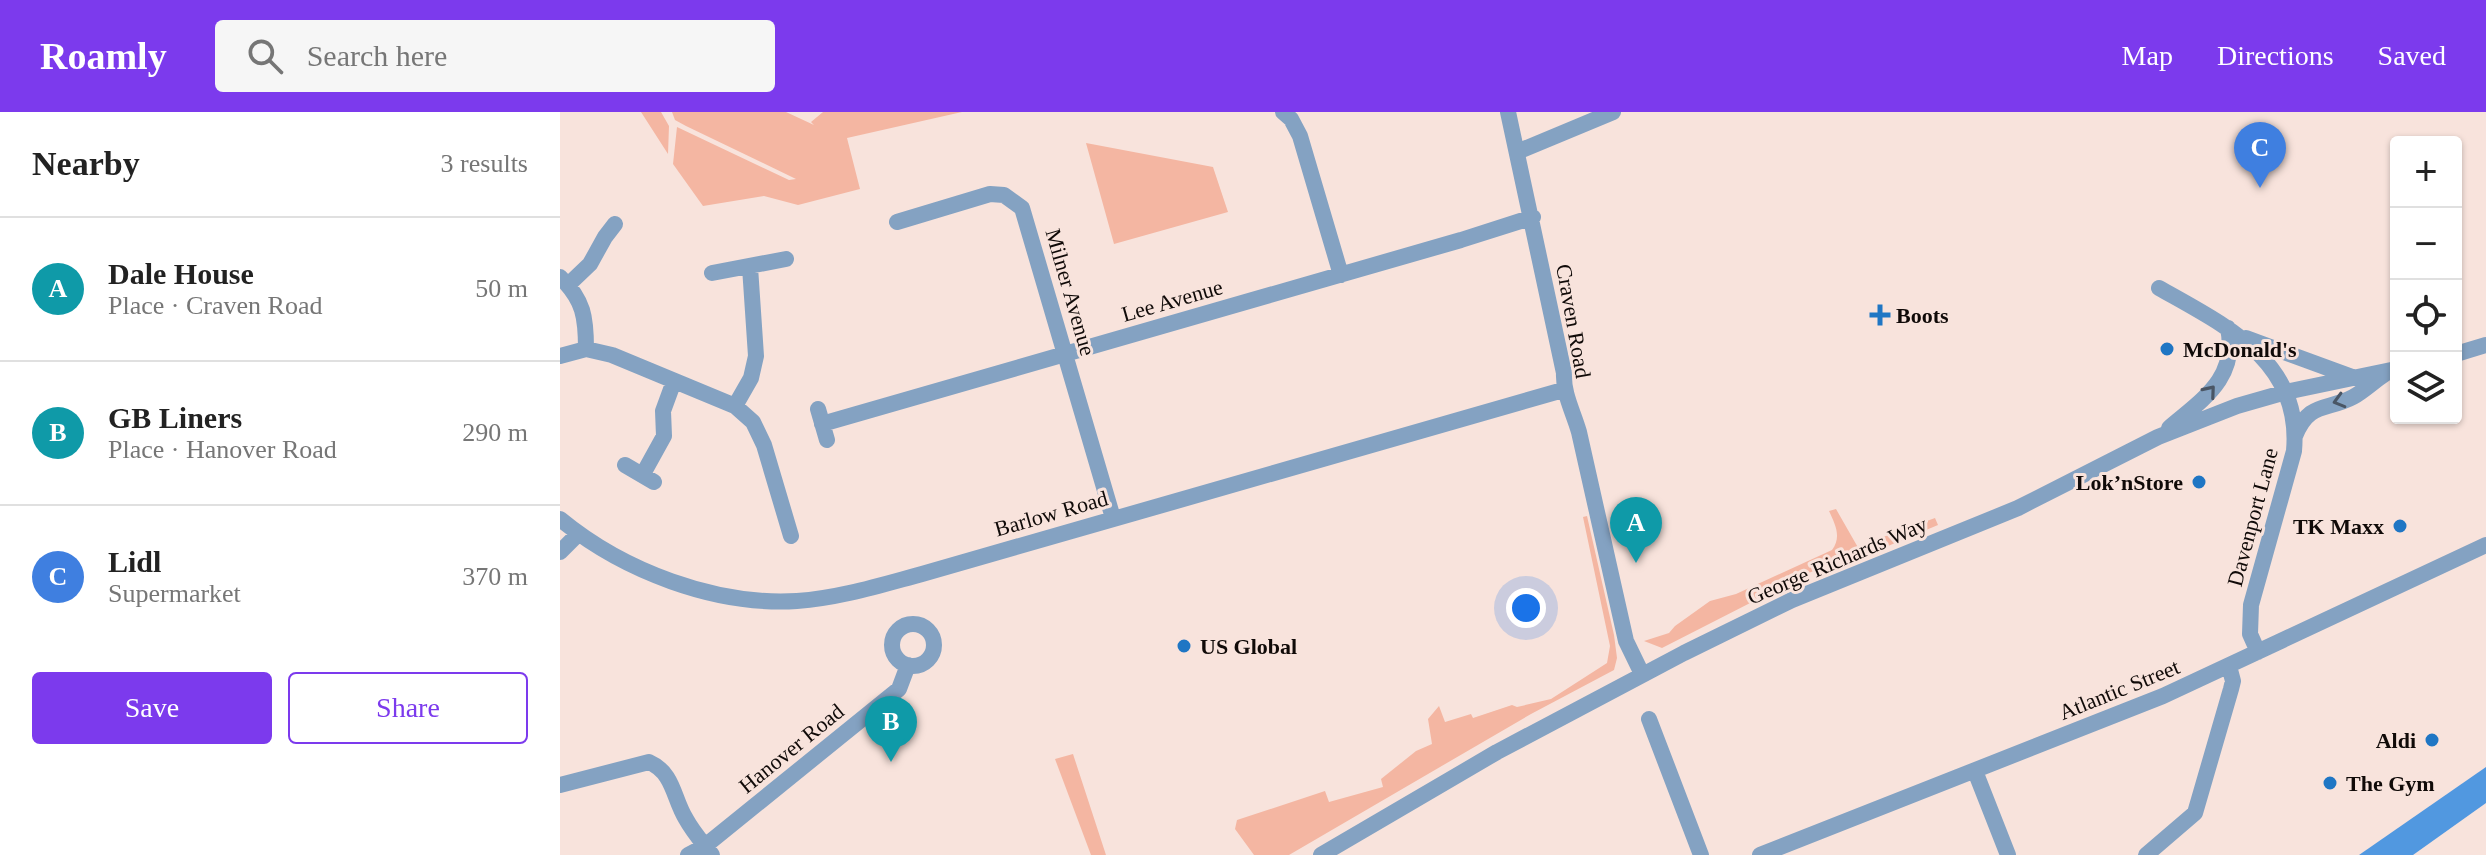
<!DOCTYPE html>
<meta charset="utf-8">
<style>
:root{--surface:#fff;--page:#f6f6f6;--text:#222;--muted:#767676;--line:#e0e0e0;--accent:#7c3aed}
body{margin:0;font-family:"Times New Roman",serif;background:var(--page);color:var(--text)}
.controls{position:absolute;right:24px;top:24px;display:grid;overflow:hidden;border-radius:8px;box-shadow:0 2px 6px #0004}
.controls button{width:72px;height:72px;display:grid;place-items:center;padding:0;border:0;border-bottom:2px solid var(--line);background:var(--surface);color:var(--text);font:40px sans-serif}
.you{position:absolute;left:966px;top:496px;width:28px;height:28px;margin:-20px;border:6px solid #fff;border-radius:50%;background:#1a73e8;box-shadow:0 0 0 12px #1a73e833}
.badge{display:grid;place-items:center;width:52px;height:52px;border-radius:50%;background:var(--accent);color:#fff;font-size:26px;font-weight:700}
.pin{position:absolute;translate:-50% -66px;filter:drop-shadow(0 2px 4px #0008)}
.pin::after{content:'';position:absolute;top:42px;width:28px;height:24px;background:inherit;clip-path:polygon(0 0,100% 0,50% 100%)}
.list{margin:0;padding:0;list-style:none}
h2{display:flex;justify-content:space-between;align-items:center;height:104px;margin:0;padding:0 32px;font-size:34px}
h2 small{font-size:26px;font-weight:400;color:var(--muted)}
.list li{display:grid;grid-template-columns:52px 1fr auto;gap:24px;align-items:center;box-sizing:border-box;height:144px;padding:0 32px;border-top:2px solid var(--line)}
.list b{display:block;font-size:30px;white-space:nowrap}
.list p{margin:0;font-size:26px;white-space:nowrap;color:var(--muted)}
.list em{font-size:26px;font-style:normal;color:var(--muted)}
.actions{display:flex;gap:16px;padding:24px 32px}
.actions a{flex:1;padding:18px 0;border:2px solid var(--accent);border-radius:8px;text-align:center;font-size:28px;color:var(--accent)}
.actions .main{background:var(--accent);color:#fff}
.icon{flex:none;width:44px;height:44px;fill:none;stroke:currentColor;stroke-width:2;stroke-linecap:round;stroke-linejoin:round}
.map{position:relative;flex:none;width:1926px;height:743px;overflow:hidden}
header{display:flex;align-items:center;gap:48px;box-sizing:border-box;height:112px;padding:0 40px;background:var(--accent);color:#fff}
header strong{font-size:38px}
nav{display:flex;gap:44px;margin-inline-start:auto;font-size:28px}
.search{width:560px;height:72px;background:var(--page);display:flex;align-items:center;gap:20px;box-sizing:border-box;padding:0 28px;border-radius:8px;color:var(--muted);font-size:30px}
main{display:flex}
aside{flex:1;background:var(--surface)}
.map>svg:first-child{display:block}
.green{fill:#f4b6a2}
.water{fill:#5198e0}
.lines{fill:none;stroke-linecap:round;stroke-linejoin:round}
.minor{stroke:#84a2c2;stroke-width:16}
.oneway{stroke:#4a5665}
.poi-dot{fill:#1f76c4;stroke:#f8e3dc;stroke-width:3}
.labels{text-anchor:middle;stroke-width:6;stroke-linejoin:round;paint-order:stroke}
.street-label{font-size:22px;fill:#100a08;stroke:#f8e3dc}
.poi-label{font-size:22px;font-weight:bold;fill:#100a08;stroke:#f8e3dc;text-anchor:start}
</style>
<header>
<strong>Roamly</strong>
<div class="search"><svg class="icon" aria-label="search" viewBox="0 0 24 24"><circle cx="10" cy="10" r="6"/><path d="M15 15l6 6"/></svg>Search here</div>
<nav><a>Map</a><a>Directions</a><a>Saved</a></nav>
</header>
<main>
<aside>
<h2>Nearby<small>3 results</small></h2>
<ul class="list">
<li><span class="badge" style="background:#0f9aa8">A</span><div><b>Dale House</b><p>Place · Craven Road</p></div><em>50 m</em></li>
<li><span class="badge" style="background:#0f9aa8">B</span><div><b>GB Liners</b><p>Place · Hanover Road</p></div><em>290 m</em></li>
<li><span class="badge" style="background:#3f7fe0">C</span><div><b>Lidl</b><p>Supermarket</p></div><em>370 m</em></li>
</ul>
<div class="actions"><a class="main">Save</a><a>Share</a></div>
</aside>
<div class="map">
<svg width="1926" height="743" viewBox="0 0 1926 743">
<rect width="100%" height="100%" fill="#f8e3dc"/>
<path class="green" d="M 81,0 L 101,0 L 109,14 L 108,42 Z
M 112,0 L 226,0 L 254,13 L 251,10 L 263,0 L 402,0 L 287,26 L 300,77 L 238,93 L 204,84 L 143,94 L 113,52 L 117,15 L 229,68 L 236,67 L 126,14 L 115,8 Z
M 526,31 L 653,55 L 668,100 L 554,132 Z
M 1276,397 L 1300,439 L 1299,444 L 1251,460 L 1102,536 L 1084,529 L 1109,521 L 1115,514 L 1150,489 L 1176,482 L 1272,438 C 1282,425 1275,412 1269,399 Z
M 1027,404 L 1054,523 L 1057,546 L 1054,558 L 971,602 L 729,743 L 694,743 L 675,717 L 677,708 L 765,679 L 769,690 L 823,675 L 821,667 L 856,639 L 872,632 L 868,607 L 879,594 L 885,610 L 911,602 L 913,606 L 952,593 L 957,595 L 991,587 L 1047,551 L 1050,534 L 1023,405 Z
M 1375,406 L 1378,413 L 1309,442 L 1308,437 L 1315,428 Z
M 513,642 L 546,743 L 531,743 L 495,647 Z"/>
<path class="water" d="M 1926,655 L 1926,691 L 1853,743 L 1799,743 Z"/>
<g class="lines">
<path class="minor" d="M 723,0 L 731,7 L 740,24 L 781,163
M 948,0 L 1004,261 C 1003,282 1013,299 1019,320 L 1066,529 L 1082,562
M 957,40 L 1053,0
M 337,110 L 430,82 L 444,83 L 462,96 L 553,406
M 152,161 L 226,147
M 0,165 C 24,188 26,206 26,237
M 8,173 L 30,152 L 45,125 L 55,112
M 1599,176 C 1666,214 1742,249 1734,339 L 1691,493 L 1690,522 L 1698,540
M 1686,226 L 1795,266
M 1896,242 L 1926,233
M 0,244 L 26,237 L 52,243 L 175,294 L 193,310 L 204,333 L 231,424
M 175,294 L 191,266 L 196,244 L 190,155
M 258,297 L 267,328
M 262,312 L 901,128 L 973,105
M 1609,316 C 1643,287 1678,266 1668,216
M 1735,324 C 1749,289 1767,299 1793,285 C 1804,279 1814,269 1825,262
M 65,353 L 94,370
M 83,362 L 104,324 L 103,299 L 114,269
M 0,407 C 63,459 155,494 237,489 C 280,486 321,473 362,462 L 1003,278
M 0,440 L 18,422
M332 533a21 21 0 1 1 42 0a21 21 0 1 1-42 0Z
M 1089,607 L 1141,743
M 1415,659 L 1448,743
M 0,673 L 89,650 C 114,661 113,686 126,707 C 133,720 143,731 152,743
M 128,743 L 145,734 L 339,577 L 348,553
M 761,743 L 937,640 L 1124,541 L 1232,488 L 1458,396 L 1598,325 L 1677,294 L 1726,280 L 1836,257
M 1200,743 L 1603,584 L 1926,433
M 1586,743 L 1635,701 L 1671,577 L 1673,569 L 1669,554"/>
</g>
<defs><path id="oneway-chevron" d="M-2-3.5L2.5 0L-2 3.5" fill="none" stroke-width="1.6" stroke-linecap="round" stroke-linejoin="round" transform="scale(2)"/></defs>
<g class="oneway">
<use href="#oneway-chevron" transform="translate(1650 279) rotate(-50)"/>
<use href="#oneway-chevron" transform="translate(1779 289) rotate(164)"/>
</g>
<g class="poi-dot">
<path d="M1316 191h8v8h8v8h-8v8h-8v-8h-8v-8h8z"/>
<circle cx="1607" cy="237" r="8"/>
<circle cx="1639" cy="370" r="8"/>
<circle cx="1840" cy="414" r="8"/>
<circle cx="624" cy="534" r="8"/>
<circle cx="1872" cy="628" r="8"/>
<circle cx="1770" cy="671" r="8"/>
</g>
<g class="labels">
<g class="street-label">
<text transform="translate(511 180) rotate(74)" y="8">Milner Avenue</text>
<text transform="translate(612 188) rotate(-16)" y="8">Lee Avenue</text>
<text transform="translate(1014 209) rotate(80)" y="8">Craven Road</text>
<text transform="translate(491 401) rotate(-16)" y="8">Barlow Road</text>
<text transform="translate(1692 405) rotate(-75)" y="8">Davenport Lane</text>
<text transform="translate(1277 448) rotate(-23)" y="8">George Richards Way</text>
<text transform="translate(1559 577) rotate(-22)" y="8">Atlantic Street</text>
<text transform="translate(231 636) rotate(-39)" y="8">Hanover Road</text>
</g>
<g class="poi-label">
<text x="1336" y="211">Boots</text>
<text x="1623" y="245">McDonald's</text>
<text x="1623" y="378" text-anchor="end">Lok’nStore</text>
<text x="1824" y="422" text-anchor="end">TK Maxx</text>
<text x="640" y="542">US Global</text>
<text x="1856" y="636" text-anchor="end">Aldi</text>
<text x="1786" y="679">The Gym</text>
</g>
</g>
</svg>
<div class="controls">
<button>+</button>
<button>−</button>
<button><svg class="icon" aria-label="locate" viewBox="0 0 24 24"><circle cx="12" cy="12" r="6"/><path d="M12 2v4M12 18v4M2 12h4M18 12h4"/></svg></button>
<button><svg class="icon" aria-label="layers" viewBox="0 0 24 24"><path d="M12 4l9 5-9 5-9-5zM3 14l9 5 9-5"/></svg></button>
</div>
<div class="you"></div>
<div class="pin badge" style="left:1076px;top:451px;background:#0f9aa8">A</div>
<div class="pin badge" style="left:331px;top:650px;background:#0f9aa8">B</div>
<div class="pin badge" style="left:1700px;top:76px;background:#3f7fe0">C</div>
</div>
</main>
